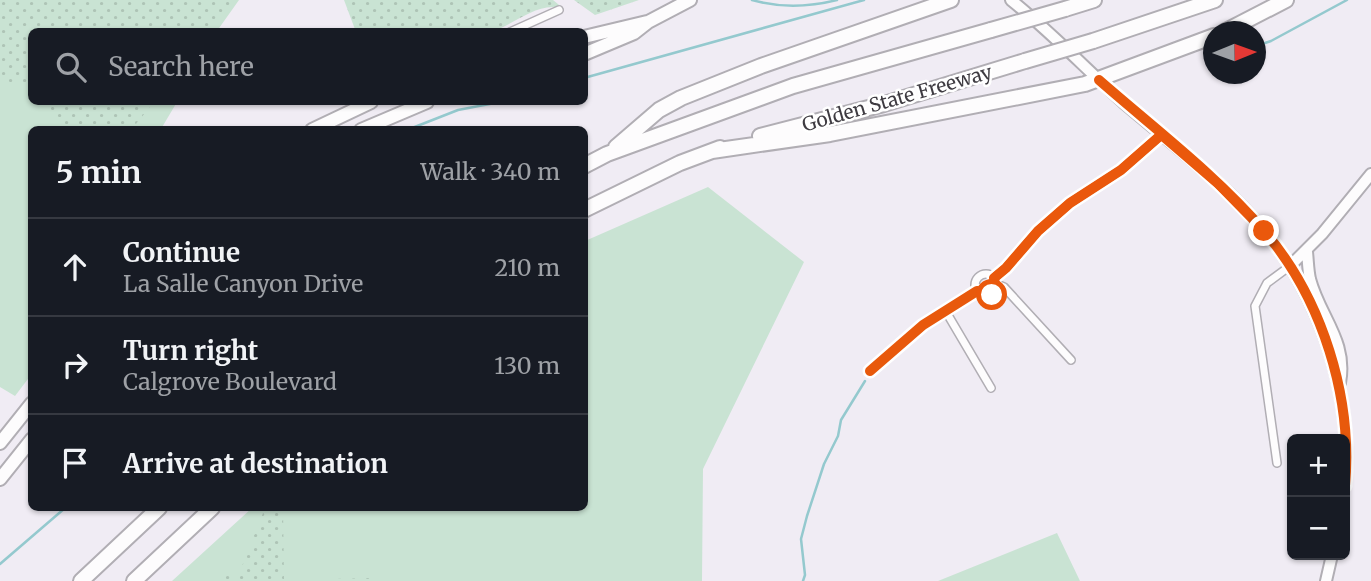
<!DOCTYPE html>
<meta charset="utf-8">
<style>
:root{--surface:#171b24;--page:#242831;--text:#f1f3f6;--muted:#9ea1a6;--line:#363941}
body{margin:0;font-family:Merriweather,serif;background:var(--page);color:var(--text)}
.controls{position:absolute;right:21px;bottom:21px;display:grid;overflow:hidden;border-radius:10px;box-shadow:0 2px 5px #0004}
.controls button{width:63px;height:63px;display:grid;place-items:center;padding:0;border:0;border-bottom:2px solid var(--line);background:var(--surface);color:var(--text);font:35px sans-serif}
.compass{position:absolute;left:1203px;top:21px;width:63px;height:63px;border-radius:50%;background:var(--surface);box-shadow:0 2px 5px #0004;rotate:89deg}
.stop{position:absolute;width:21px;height:21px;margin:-16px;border:5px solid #ea580c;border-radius:50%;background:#fff}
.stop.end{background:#ea580c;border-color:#fff;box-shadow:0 2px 7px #0008}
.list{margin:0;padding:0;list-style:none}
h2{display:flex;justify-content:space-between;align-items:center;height:91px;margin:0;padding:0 28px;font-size:30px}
h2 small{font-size:23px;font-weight:400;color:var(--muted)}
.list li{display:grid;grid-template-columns:46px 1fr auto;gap:21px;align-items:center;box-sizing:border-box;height:98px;padding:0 28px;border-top:2px solid var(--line)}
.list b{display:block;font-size:26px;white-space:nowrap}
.list p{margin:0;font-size:23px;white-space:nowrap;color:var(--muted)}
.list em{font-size:23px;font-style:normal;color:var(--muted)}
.icon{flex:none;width:38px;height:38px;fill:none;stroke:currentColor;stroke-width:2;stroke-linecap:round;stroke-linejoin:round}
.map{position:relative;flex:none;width:1371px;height:581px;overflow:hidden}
.search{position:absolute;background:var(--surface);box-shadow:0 2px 5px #0004;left:28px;top:28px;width:560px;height:77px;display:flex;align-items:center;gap:18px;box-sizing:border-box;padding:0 24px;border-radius:10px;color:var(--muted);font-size:26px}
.panel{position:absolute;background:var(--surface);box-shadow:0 2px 5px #0004;left:28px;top:126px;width:560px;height:385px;border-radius:10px}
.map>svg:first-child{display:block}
.grass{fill:#c9e3d3}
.park{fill:url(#park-dots)}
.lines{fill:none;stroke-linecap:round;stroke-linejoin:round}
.stream{stroke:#94c9ce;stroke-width:2.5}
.street-casing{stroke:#b1aeb4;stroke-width:10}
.secondary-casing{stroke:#b1aeb4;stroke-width:14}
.primary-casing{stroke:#b1aeb4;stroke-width:16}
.highway-casing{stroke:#b1aeb4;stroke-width:18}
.street{stroke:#fdfcfd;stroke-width:7}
.secondary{stroke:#fdfcfd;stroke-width:10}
.primary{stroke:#fdfcfd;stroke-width:12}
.highway{stroke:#fdfcfd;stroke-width:14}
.highway-bridge-casing{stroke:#b1aeb4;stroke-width:18;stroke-linecap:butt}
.highway-bridge{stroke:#fdfcfd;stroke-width:14}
.cycleway-casing{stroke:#fff;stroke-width:15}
.cycleway{stroke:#e8590c;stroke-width:10}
.route{stroke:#ea580c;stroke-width:9}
.labels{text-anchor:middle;stroke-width:5;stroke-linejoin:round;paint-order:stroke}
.street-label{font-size:19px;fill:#3e3b41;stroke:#fff}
</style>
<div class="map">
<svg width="1371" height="581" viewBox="0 0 1371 581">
<defs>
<pattern id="park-dots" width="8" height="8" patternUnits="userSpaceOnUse" patternTransform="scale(1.75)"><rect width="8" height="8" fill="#c9e3d3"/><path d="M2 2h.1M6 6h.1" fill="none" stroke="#aec4b6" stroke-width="1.8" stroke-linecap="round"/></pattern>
</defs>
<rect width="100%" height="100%" fill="#f0ecf4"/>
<path class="grass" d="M 0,0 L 239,0 L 217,31 L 32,32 L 32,102 L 177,102 L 161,129 L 32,130 L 31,375 L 15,396 L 0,387 Z
M 708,187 L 804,262 L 703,469 L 702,581 L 172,581 L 252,508 L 584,508 L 585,241 Z
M 1057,533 L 1080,581 L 938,581 Z"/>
<path class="park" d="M 0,0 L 236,0 L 211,31 L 32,32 L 31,84 L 0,85 Z
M 344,0 L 553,0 L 564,9 C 539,0 516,24 493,31 L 356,32 Z
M 574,0 L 639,0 L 595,15 Z
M 47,102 L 154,102 L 131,130 L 62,129 Z
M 265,508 L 283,508 L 284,580 L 375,578 L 375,581 L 211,581 L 240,571 Z"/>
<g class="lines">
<path class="stream" d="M 752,0 C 780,8 809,7 837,0
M 1256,46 L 1271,41 L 1347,0
M 584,78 L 864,0
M 407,130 L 458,110 L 500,102
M 0,564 L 65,508
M 803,581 L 805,575 L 801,539 L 807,516 L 824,464 L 838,436 L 841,420 L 865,381"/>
<g class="street-casing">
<path id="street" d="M 510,32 L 559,10
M975 285a11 11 0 1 1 22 0a11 11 0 1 1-22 0Z
M 994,278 L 1006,268 L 1038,231 L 1070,203 L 1121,170 L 1161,135
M 997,284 L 1004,287 L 1071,360
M 945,310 L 991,388
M 870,371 L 923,325 L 977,291
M 1277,463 L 1255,306 L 1267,283 L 1290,266"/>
</g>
<g class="secondary-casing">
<path id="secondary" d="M 1011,0 C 1051,32 1087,70 1125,104 C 1173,145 1226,184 1266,233 C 1322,302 1353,397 1345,486
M 1307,252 C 1308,261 1308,270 1310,279 C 1320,317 1348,341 1340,383
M 1290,266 L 1322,234 L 1371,174
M 1326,581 L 1332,555"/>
</g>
<g class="primary-casing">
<path id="primary" d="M 584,37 L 647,22
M 584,54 L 634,33 L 648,22 L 690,0
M 312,130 L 371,102
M 361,130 L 427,102
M 0,443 L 32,403
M 0,479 L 32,439"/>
</g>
<g class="highway-casing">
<path id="highway" d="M 1065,9 L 1094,0
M 1224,32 L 1286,0
M 1093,41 L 1215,0
M 760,136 L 884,104 L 1025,61
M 616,147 L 659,110 L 681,98 L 761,66 L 951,0
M 712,151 L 830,134 L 1085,84 L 1214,36
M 584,166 L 607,154 L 793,86 L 991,30
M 584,210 L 680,163 L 720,148
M 81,581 L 159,508
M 134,581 L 212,508"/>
</g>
<use href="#street" class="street"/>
<use href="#secondary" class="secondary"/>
<use href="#primary" class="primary"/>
<use href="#highway" class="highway"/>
<g class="highway-bridge-casing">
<path id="highway-bridge" d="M 991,30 L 1065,9
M 1025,61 L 1093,41"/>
</g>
<use href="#highway-bridge" class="highway-bridge"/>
<g class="cycleway-casing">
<path id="cycleway" d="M 1099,80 C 1155,129 1216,175 1265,232 C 1322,299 1353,397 1345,486
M 994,278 L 1006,268 L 1038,231 L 1070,203 L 1121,170 L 1161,135
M 870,371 L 923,325 L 977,291"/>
</g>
<use href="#cycleway" class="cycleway"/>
</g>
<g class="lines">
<path class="route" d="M 992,295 L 997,288 L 994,278 L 1006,268 L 1038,231 L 1070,203 L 1121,170 L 1161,135 L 1218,184 L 1264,231"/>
</g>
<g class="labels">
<g class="street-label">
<text transform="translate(897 98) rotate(-16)" y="7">Golden State Freeway</text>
</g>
</g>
</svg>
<div class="controls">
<button>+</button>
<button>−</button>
</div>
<svg class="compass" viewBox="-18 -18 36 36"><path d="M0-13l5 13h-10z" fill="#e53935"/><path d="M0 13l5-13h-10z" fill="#9ea1a6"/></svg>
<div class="stop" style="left:992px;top:295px"></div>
<div class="stop end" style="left:1264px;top:231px"></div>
<div class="search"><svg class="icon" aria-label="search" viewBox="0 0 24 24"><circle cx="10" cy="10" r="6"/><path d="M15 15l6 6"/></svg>Search here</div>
<section class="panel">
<h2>5 min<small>Walk · 340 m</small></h2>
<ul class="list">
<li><svg class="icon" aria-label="ahead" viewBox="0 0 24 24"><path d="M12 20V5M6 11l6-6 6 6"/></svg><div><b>Continue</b><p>La Salle Canyon Drive</p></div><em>210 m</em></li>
<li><svg class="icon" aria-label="right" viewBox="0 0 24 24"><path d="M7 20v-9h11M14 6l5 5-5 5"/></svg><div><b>Turn right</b><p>Calgrove Boulevard</p></div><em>130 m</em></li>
<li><svg class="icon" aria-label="arrive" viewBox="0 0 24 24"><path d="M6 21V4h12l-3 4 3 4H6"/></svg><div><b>Arrive at destination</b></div></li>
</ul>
</section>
</div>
